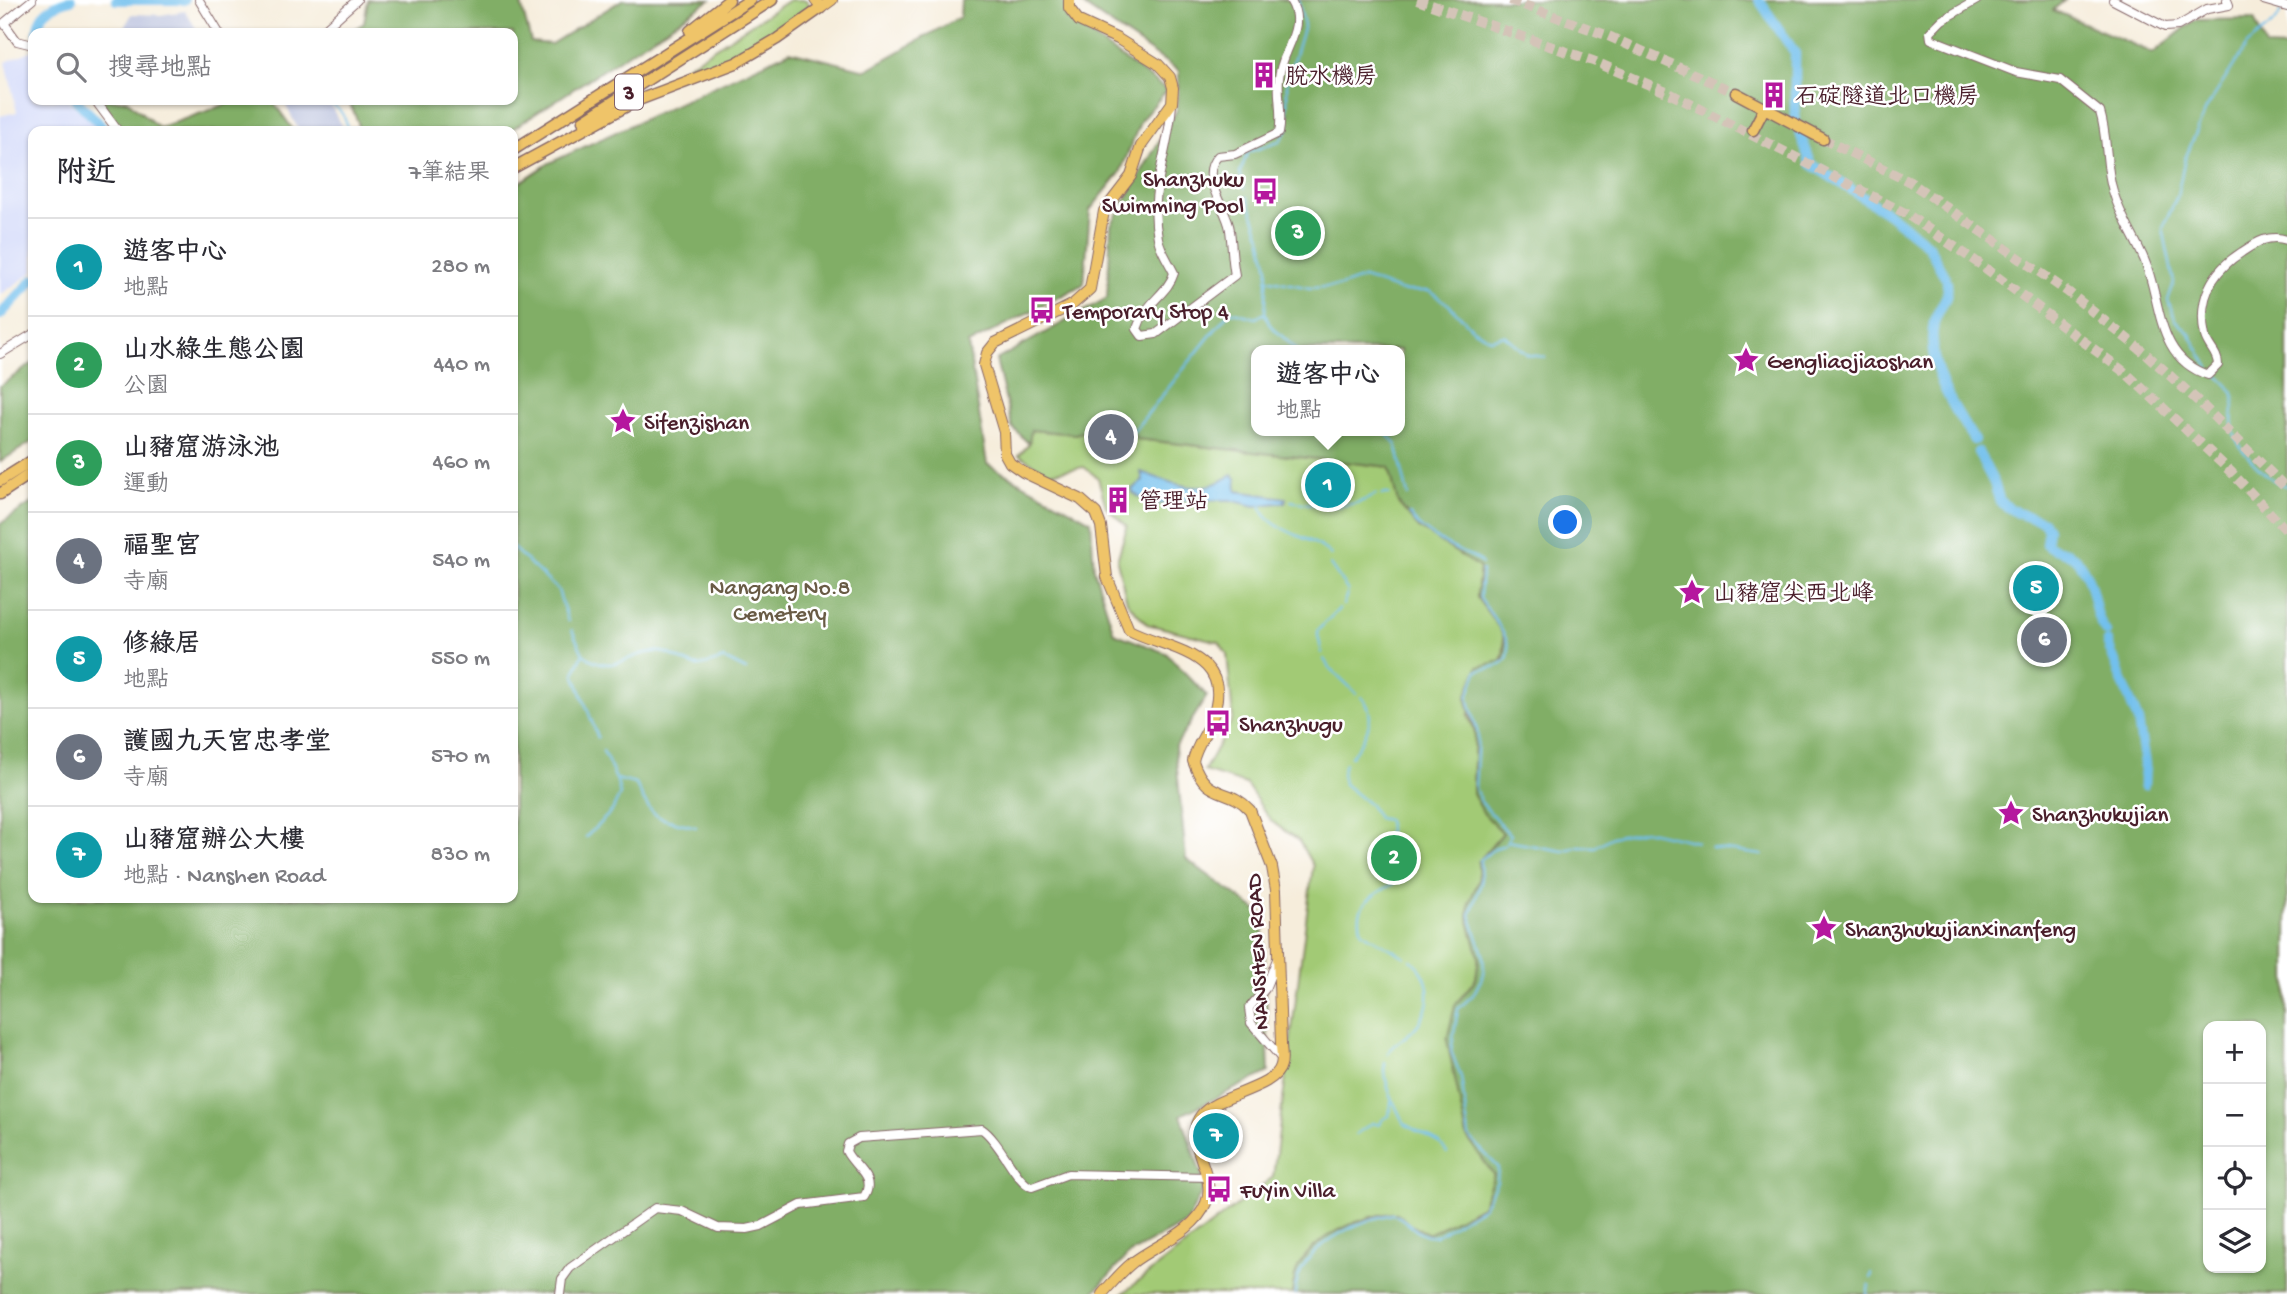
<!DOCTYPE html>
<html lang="zh-TW">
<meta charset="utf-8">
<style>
:root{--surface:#fff;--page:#f7f7f7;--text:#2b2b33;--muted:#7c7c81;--line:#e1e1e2;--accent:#b5179e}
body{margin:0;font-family:"Gochi Hand","LXGW WenKai TC",sans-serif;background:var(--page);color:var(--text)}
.controls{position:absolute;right:21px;bottom:21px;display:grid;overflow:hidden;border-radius:14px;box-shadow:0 2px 5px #0004}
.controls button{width:63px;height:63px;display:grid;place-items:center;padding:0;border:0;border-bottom:2px solid var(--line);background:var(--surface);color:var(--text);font:35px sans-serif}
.you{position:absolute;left:1566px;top:523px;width:24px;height:24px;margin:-18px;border:5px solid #fff;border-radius:50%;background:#1a73e8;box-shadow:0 0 0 10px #1a73e833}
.badge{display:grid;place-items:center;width:46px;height:46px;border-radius:50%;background:var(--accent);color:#fff;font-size:23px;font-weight:700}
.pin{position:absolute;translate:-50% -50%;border:4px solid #fff;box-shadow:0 2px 7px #0006}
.popup{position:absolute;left:1251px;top:345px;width:154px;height:91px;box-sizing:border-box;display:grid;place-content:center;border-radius:14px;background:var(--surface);filter:drop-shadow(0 2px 5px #0005);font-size:23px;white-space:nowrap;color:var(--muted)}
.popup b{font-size:26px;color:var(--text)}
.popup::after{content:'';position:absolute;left:50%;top:100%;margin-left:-14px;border:14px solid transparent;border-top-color:var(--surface)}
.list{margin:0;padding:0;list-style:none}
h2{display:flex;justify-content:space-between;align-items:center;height:91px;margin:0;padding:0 28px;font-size:30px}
h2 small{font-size:23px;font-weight:400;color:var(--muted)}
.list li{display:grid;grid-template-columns:46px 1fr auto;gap:21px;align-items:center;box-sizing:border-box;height:98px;padding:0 28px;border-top:2px solid var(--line)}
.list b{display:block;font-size:26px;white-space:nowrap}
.list p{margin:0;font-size:23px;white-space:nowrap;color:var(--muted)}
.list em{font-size:23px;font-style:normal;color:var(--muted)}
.icon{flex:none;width:38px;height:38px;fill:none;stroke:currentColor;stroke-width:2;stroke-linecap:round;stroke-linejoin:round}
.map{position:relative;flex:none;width:2287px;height:1294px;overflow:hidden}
.search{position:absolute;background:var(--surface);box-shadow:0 2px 5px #0004;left:28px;top:28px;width:490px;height:77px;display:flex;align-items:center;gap:18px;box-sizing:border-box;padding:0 24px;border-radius:14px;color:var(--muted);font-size:26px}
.panel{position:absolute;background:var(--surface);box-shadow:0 2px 5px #0004;left:28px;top:126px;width:490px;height:777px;border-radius:14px}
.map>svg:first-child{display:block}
.built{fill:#d2d9f9}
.industrial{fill:#bcc3de}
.green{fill:#a2ca75;stroke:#767450;stroke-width:2}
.forest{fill:#81ae66;stroke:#666648;stroke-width:2;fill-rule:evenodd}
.water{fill:#72c0ed;stroke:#5e708c;stroke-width:2}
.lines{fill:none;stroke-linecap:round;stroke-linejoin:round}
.stream{stroke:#72c0ed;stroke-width:2}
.river{stroke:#72c0ed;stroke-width:10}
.highway-tunnel{stroke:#d4c4b8;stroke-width:10;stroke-dasharray:10 5;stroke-linecap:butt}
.minor-casing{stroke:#866769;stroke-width:10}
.major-casing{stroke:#866769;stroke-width:12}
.highway-casing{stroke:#866769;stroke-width:13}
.minor{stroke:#fff;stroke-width:8}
.major{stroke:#efc469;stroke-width:10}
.highway{stroke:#efc469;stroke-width:10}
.labels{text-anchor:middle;stroke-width:5;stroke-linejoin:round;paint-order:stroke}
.shield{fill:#fff;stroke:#80626b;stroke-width:2}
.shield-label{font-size:21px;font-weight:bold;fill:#4a1f2b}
.poi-label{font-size:23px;fill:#4a1f2b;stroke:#fff;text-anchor:start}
.park-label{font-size:23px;fill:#695b45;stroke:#fff}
.street-label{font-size:23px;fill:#4a1f2b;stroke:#fff}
</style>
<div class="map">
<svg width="2287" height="1294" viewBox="0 0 2287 1294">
<rect width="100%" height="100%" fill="#fff"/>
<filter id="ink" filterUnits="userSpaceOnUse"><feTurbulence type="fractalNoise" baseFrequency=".0143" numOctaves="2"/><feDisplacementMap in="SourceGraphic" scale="14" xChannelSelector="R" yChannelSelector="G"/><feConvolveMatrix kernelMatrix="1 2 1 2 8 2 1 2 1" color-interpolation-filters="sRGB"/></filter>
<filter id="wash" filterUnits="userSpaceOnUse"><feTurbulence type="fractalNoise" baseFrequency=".00686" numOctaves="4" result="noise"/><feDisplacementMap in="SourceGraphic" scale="28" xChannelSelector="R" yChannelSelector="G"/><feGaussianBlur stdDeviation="1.57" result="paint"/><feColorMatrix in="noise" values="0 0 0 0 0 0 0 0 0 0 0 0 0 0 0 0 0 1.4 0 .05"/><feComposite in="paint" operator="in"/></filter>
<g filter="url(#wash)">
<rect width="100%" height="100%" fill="#f6eddb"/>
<path class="built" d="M 33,50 L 33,100 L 68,100 L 100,131 L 33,131 L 33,272 L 0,295 L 0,116 L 17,112 L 6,62 Z"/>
<path class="industrial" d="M 185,11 L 199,33 L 121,33 L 132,14 L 161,15 Z
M 283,100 L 331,106 L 342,125 L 341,131 L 299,131 Z"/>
<path class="green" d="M 789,0 L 806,0 L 810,6 C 761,42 711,67 654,87 Z
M 1125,419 L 1136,439 L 1390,467 L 1398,503 L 1419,527 L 1480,568 L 1477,597 C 1483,607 1491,613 1497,623 C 1519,654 1484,689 1468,715 L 1475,732 L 1473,794 L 1503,833 L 1478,862 L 1479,880 L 1468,917 L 1479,957 L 1476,979 L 1455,1005 L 1467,1137 L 1494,1175 L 1482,1206 L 1429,1234 L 1410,1225 L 1397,1213 C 1354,1214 1297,1248 1292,1294 L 1122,1294 L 1273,1177 L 1313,866 L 1299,841 L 1271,821 L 1246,784 L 1204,771 L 1233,718 L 1227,654 L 1219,642 L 1147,624 L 1127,602 L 1117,561 L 1127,526 L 1106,507 L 1098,478 L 1084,467 L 1049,473 L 1019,455 L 1029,444 L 1030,430 L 1075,434 Z"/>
<path class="forest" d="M 368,0 L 520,0 L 531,42 L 551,44 L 622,0 L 710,0 L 509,131 L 358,131 L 358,122 L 348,100 L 513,100 L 513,33 L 348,33 L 364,23 Z
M 961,0 L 1064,0 L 1067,19 L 1167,90 L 1141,120 L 1120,173 L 1090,210 L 1084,284 L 968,344 L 987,464 L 1091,521 L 1094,569 L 1114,633 L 1166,653 L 1207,696 L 1175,747 L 1186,859 L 1263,915 L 1269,1072 L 1181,1115 L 1205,1185 L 1187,1222 L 1130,1253 L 1092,1294 L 0,1294 L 0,524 L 33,502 L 33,898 L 513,898 L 513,187 L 549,163 L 790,51 L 866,70 L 960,17 Z
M 1081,0 L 2065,0 L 2053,10 L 2153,53 L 2195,20 L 2254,19 L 2266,47 L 2287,48 L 2287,1294 L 1292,1294 C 1293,1284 1295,1271 1301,1262 C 1319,1235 1365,1214 1397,1213 L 1410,1225 L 1429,1234 L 1482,1206 L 1494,1175 L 1467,1137 L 1447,1040 L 1455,1005 L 1476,979 L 1479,957 L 1468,917 L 1469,903 L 1479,880 L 1478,862 L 1503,833 L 1484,814 L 1473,794 L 1475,732 L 1466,697 L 1478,667 L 1503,660 C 1513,633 1489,618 1477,597 L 1480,568 L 1419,528 L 1398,503 L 1389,467 L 1136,439 L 1125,419 L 1075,434 L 1031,430 L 1029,444 L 1012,427 L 996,360 L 1107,298 L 1111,225 L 1177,110 L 1179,71 L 1080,3 ZM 1256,350 L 1400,350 L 1400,431 L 1256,431 ZM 2208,1026 L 2261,1026 L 2261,1268 L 2208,1268 Z
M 102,100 L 127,100 L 159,128 L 238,100 L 272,100 L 294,131 L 121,131 Z
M 33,363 L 33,441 L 0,462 L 0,386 Z"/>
<path class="water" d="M 1141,472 C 1175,484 1199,497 1232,475 L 1236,478 L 1237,491 L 1286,498 L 1285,502 L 1255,506 L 1230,500 L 1184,500 L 1160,504 L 1149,503 L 1133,493 L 1132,489 L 1143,481 Z"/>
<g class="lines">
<path class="stream" d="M 2283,1 L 2283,0
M 316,100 C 334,102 347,112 347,131
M 1244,188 L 1240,172 L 1248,152 L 1279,142 L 1287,130 L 1287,82 L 1304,25 L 1298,0
M 1247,197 L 1261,237 L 1268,268 L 1265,313 L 1270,325 L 1297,350
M 1266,279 L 1310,288 L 1341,286 L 1364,278 L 1402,291 L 1429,291 L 1448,304 L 1474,330 L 1491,339 L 1504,335 L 1528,355 L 1545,357
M 2209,368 L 2189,333 L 2175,319 L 2168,300 L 2174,283 L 2163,228 L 2177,196 L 2185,159 L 2206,109 L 2247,45 L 2275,22 L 2282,11
M 2217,375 C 2248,401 2228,400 2233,428 C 2236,449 2267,481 2287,486
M 1383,431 L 1396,443 L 1408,496
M 1133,432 L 1230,311 L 1256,318 L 1265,313
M 1382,494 L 1389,494
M 1291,501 C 1318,506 1352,511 1376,494
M 1260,505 C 1268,533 1313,535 1331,555
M 1409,514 C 1419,529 1442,543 1459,551 C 1468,556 1475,555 1482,564
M 513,548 L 558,590 L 568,621
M 1330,565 L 1348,591 L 1343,605
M 572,630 L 583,654 L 574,673 L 598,738
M 1322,653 L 1317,631 L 1339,609
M 583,654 C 616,679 629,649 661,652 C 673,653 685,664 697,666 C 705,666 717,661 724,659 L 746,670
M 1324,659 L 1328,666 L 1356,693
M 603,751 L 616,779 L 636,784 C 653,823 658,817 696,827
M 1351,756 C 1365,739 1380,715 1361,697
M 1345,763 L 1342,774 L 1344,784 L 1370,805 L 1378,818 L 1388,820 L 1389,831 L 1381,842
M 586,837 L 612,811 L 620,794 L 617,781
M 1507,841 L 1563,851 L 1579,846 L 1595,847 L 1612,837 L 1644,830 L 1697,842
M 1711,848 L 1762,855
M 1385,851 L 1406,856 C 1417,894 1346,884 1362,932 L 1405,957
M 1387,1054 C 1394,1044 1402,1040 1411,1032 C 1433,1011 1435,979 1411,960
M 1385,1063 C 1384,1088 1394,1102 1404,1124 L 1440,1143 L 1447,1153
M 1356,1134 L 1372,1123 L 1380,1125 L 1382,1120 L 1389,1116 L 1392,1098
M 1871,1278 L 1872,1273
M 1295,1294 C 1296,1249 1355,1221 1393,1214 C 1409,1219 1418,1240 1436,1236 L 1483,1207 L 1497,1182 L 1498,1167 L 1469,1137 L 1461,1077 L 1451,1051 L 1458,1009 L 1473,995 L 1484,974 L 1483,954 L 1470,915 L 1481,883 L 1480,860 L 1495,848 L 1505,845 L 1510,835 L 1481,802 L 1475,788 L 1478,734 L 1468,697 L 1477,671 C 1484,669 1492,668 1499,665 C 1527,652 1487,612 1480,598 L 1482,570
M 1867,1294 L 1869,1285"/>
<path class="river" d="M 116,0 L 184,0
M 1759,0 L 1795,53 L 1795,119
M 38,33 C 37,12 53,5 71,0
M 76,100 L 107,131
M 1800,133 L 1811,164 L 1889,214 L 1928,245 L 1945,277
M 1947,283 C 1950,300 1938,307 1934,323 C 1925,364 1953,407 1974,440
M 0,315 L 33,280
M 1978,452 L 1994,483 L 2000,502 L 2017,513 L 2044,522 L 2048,529 L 2046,544 C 2055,552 2068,550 2076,559 C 2098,585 2090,611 2106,632
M 2107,642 L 2138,721 L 2145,764 L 2144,785"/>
</g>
</g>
<g filter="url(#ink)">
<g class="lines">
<path class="highway-tunnel" d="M 1417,0 L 1593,61 L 1671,94 L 1905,213 L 1984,267 L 2127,374 L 2231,472 L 2287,531
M 1510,0 L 1606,35 L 1736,93
M 1823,139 L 1910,182 L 2068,292 L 2145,353 L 2199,402 L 2287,489"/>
<g class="minor-casing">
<path id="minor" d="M 32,0 L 4,23 L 17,41 L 33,45
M 199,0 L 219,33
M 1977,0 L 1942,20 L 1930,32 L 1931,39 L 2016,72 L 2060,80 L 2100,112 C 2108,137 2105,166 2113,191 C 2120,216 2134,236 2144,259 C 2162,300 2155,358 2208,375 L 2218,365 C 2218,353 2208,347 2205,336 C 2197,299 2212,271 2242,252 C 2257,242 2269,234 2287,240
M 2113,0 L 2165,27 L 2178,26 L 2207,9 L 2229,5 L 2227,0
M 2263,0 L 2287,7
M 320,33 L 357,0
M 95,100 L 118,131
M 1172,103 C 1170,148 1148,193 1158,238 C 1160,250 1169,262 1174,273 C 1168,294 1145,302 1137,329 L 1142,336 L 1156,334 L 1235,275 C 1232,260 1232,245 1230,230 C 1228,209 1197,177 1218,156 L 1235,154 L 1279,133 C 1283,114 1277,97 1279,78 C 1281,50 1308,28 1290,0
M 0,354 L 33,334
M 1277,959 L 1265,989 L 1249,1008 L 1251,1023 L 1281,1058
M 560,1294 L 562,1279 L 570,1268 L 655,1208 L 682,1211 L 718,1228 L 747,1229 L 761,1226 L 801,1205 L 864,1197 C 877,1177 853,1167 846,1151 L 848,1144 L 859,1138 L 982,1129 C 1001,1142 1016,1183 1032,1187 L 1068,1174 L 1209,1177"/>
</g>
<g class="major-casing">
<path id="major" d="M 815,0 L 821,8 L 832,0
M 1069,0 L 1069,8 L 1079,21 L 1118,39 L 1158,64 L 1170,77 L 1173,88 L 1172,103 L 1141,146 L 1131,176 L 1104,211 L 1090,289 L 1072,305 L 995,343 L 987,353 L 984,365 L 1004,432 L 1005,454 L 1010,463 L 1023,472 L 1080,499 L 1096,513 L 1101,526 L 1107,577 L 1129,630 C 1168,650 1239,653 1211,721 C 1206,735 1196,745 1193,761 C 1207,802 1228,785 1250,810 L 1272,867 L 1276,890 L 1281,1044 C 1281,1050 1283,1059 1281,1065 C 1276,1089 1216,1095 1201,1115 C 1181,1141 1218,1173 1206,1203 C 1194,1233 1156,1244 1132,1263 C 1121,1272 1111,1284 1102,1294"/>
</g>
<g class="highway-casing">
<path id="highway" d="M 690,31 L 729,0
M 1736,93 L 1823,139
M 583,121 L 772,0
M 1753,130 L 1765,107
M 513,150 L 750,0
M 513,168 L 636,101 L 736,63 L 777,39 L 821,8
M 0,481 L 33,460
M 0,494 L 33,472"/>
</g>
<use href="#minor" class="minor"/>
<use href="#major" class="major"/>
<use href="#highway" class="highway"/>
</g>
</g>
<defs>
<g id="building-bare" transform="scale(2.1)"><path d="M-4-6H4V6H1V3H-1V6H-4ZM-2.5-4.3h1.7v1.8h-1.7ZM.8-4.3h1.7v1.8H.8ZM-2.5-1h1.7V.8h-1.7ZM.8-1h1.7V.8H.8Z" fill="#b5179e" stroke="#fff" stroke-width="2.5" paint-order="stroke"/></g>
<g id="bus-bare" transform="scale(2.1)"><path d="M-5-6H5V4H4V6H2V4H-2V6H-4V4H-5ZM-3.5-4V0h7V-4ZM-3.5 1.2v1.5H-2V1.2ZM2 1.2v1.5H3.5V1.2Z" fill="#b5179e" stroke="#fff" stroke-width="2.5" paint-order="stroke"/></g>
<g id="sight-bare" transform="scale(2.1)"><path d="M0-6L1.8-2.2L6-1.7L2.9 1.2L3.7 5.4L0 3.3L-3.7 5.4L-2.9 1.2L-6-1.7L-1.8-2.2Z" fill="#b5179e" stroke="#fff" stroke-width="2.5" paint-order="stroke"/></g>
</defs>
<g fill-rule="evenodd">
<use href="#building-bare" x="1264" y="75"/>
<use href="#building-bare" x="1774" y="95"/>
<use href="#bus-bare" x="1265" y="191"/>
<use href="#bus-bare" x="1042" y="310"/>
<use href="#sight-bare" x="1746" y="360"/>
<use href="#sight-bare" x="623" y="421"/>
<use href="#building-bare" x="1118" y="500"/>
<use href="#sight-bare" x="1692" y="592"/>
<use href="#bus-bare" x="1218" y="723"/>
<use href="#sight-bare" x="2011" y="813"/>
<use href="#sight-bare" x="1824" y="928"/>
<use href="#bus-bare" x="1219" y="1189"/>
</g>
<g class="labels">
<rect class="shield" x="615" y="74.5" width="28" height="35" rx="5"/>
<g class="shield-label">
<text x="629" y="99">3</text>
</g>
<g class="poi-label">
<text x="1285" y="83">脫水機房</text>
<text x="1795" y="103">石碇隧道北口機房</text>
<text x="1244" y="186" text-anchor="end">Shanzhuku<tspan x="1244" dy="26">Swimming Pool</tspan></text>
<text x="1063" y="318">Temporary Stop 4</text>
<text x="1767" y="368">Gengliaojiaoshan</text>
<text x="644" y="429">Sifenzishan</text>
<text x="1139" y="508">管理站</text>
<text x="1713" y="600">山豬窟尖西北峰</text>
<text x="1239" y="731">Shanzhugu</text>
<text x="2032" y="821">Shanzhukujian</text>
<text x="1845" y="936">Shanzhukujianxinanfeng</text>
<text x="1240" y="1197">FuYin Villa</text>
</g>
<g class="park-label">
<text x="780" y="594">Nangang No.8<tspan x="780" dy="26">Cemetery</tspan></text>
</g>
<g class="street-label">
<text transform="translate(1256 952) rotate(-93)" y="8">NANSHEN ROAD</text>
</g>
</g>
</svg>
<div class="controls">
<button>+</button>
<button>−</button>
<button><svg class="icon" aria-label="locate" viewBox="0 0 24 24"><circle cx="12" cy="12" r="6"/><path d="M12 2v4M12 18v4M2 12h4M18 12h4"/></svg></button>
<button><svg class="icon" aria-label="layers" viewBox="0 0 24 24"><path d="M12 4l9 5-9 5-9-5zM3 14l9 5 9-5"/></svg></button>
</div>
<div class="you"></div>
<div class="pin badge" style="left:1328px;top:485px;background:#0f9aa8">1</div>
<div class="popup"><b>遊客中心</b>地點</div>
<div class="pin badge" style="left:1394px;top:858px;background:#2e9e5b">2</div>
<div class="pin badge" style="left:1298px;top:233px;background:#2e9e5b">3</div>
<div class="pin badge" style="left:1111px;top:437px;background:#6b7280">4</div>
<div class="pin badge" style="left:2036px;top:588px;background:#0f9aa8">5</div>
<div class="pin badge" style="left:2044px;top:640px;background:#6b7280">6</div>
<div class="pin badge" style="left:1216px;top:1136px;background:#0f9aa8">7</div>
<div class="search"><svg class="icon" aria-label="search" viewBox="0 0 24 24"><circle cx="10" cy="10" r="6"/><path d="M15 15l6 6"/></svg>搜尋地點</div>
<section class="panel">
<h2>附近<small>7筆結果</small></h2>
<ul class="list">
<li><span class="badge" style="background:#0f9aa8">1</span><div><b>遊客中心</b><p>地點</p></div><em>280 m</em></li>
<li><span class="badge" style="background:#2e9e5b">2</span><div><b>山水綠生態公園</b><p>公園</p></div><em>440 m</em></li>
<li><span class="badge" style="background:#2e9e5b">3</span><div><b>山豬窟游泳池</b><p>運動</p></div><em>460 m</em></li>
<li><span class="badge" style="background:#6b7280">4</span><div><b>福聖宮</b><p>寺廟</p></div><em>540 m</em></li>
<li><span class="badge" style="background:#0f9aa8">5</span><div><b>修綠居</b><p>地點</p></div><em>550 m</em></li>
<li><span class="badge" style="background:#6b7280">6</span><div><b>護國九天宮忠孝堂</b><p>寺廟</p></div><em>570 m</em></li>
<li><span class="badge" style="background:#0f9aa8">7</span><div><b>山豬窟辦公大樓</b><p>地點 · Nanshen Road</p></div><em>830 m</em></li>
</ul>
</section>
</div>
